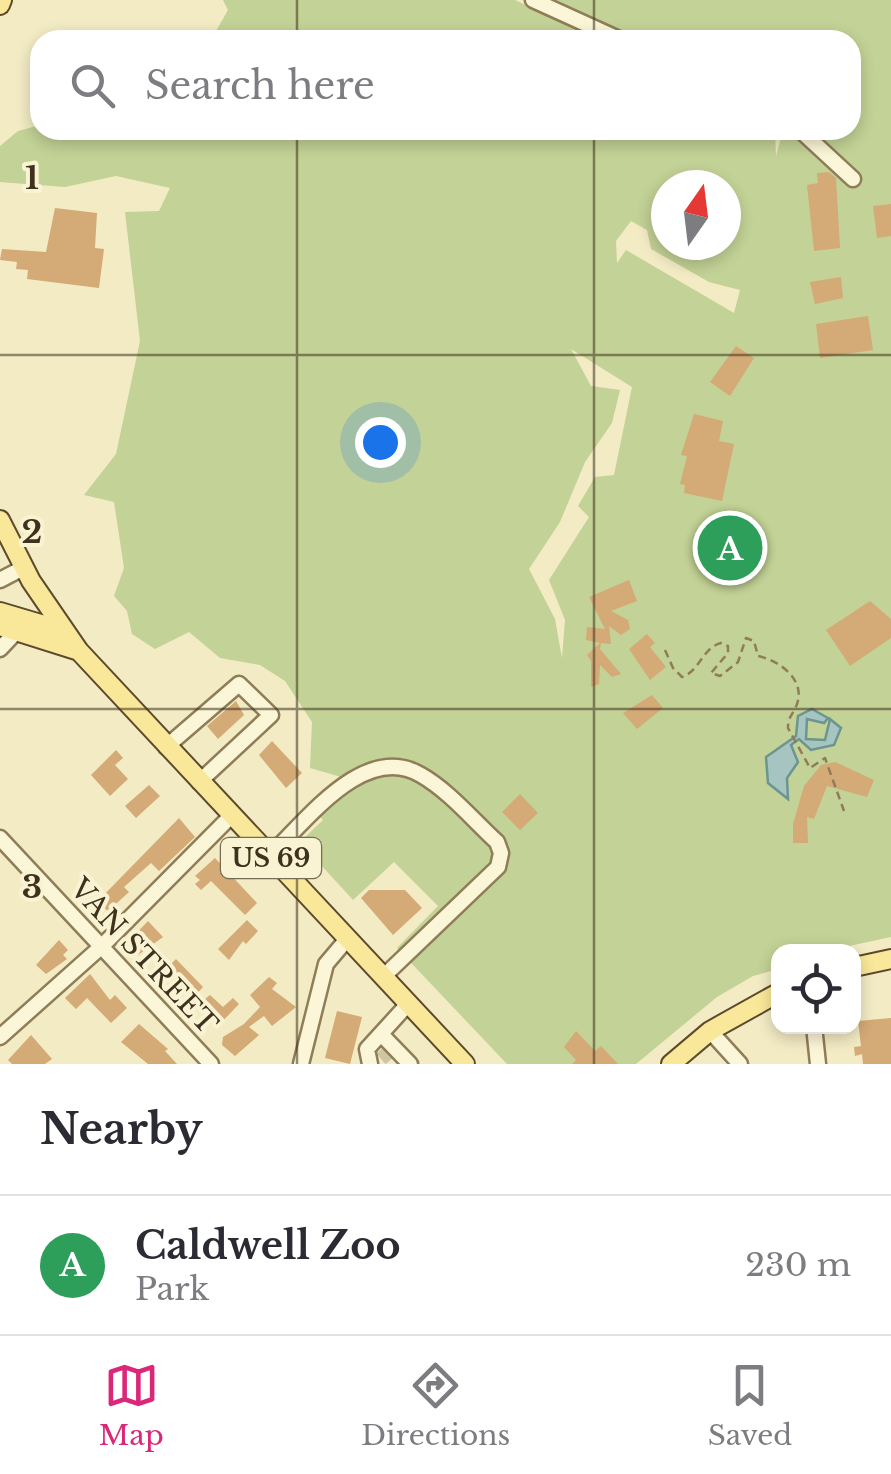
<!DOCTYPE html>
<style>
:root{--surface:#fff;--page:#f7f7f7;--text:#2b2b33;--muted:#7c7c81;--line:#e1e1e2;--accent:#db2777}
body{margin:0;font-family:"Libre Baskerville",serif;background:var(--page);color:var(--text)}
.controls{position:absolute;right:30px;bottom:30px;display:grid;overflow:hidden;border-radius:20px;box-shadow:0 5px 15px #0003}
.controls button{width:90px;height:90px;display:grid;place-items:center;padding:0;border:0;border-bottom:2px solid var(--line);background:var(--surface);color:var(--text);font:50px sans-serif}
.compass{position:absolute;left:651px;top:170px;width:90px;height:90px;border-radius:50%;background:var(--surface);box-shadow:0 5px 15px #0003;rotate:14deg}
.you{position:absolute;left:380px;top:442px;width:35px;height:35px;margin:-25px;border:8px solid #fff;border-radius:50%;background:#1a73e8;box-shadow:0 0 0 15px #1a73e833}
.badge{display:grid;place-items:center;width:65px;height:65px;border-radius:50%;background:var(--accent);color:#fff;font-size:32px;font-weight:700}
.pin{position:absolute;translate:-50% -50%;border:5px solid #fff;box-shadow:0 2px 10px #0006}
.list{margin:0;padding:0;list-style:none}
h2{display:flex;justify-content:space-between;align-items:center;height:130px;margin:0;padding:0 40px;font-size:42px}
h2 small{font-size:32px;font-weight:400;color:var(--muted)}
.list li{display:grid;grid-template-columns:65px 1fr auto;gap:30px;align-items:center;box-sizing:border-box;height:140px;padding:0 40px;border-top:2px solid var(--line)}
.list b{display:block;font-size:38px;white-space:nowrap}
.list p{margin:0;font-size:32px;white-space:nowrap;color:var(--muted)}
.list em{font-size:32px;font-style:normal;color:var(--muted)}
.icon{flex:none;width:55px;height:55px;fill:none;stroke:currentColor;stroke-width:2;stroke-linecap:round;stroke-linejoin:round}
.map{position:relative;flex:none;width:891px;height:1064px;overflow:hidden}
.search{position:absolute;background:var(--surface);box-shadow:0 5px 15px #0003;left:30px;right:30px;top:30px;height:110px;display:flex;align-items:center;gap:25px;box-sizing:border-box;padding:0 35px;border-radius:30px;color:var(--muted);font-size:38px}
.sheet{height:270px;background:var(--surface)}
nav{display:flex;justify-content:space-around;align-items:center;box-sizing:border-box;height:140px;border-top:2px solid var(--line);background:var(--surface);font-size:28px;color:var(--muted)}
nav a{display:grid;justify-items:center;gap:5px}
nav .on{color:var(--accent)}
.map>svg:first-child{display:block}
.green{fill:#c3d296;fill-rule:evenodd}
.water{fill:#a6c5c0;stroke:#6c9590;stroke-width:2.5}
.building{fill:#d4aa76}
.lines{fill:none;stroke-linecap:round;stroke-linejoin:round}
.minor-tunnel{stroke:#cec6a3;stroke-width:14;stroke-dasharray:14 7;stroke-linecap:butt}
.minor-casing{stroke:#8f7d58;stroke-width:19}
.major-casing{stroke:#5d4a2d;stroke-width:22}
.path{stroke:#8f7d58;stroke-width:2.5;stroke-dasharray:8 5;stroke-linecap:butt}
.minor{stroke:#fcf6d8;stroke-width:14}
.major{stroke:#f9e899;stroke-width:18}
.grid{fill:none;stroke:#3e321d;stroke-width:2.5;stroke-opacity:0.55}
.labels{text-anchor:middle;stroke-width:8;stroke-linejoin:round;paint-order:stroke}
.shield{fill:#f9f3d4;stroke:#766c54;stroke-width:2.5}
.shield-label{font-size:25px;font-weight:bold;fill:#3e321d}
.street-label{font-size:28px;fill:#3e321d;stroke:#f9f3d4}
.grid-label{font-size:32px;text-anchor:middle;font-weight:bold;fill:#3e321d;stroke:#f9f3d4;stroke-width:8;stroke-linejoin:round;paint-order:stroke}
</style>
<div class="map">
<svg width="891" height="1064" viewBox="0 0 891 1064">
<rect width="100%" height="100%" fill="#f2ebc4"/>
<path class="green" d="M 223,0 L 515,0 L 600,40 L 211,40 L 228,10 Z
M 553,0 L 891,0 L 891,937 L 826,951 L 778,952 L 778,969 L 753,976 L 717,997 L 636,1064 L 507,1064 L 397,948 L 438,906 L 394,862 L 353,900 L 300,842 L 323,820 L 312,806 L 341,777 L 310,768 L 312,722 L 285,681 L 260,665 L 220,658 L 189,632 L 155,649 L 132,634 L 127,611 L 114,596 L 124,568 L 114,502 L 84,495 L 116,454 L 140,341 L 125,212 L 159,211 L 170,188 L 116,176 L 65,187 L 0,182 L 0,146 L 18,131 L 40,125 L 40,130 L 775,130 L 776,156 L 783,130 L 851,130 L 851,40 L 639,40 ZM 666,185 L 726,185 L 726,245 L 666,245 ZM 631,221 L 647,230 L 651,249 L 709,282 L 740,290 L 734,313 L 626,250 L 617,263 L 616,241 ZM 571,349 L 632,387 L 614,475 L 595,477 L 578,506 L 589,517 L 549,580 L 565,620 L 562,658 L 555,619 L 529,569 L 560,522 L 585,462 L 612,423 L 620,390 L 591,386 Z"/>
<path class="water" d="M 812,709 L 828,718 L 824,723 L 807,719 L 806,739 L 825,740 L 830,719 L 841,728 L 834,745 L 811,750 L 799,739 L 791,745 L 798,762 L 787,778 L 788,799 L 768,783 L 766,757 L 796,736 L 798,716 Z"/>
<path class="building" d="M 829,172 L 836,178 L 840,248 L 814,251 L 807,185 L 818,183 L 817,173 Z
M 891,204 L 891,236 L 877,238 L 873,206 Z
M 55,208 L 97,213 L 95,248 L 104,249 L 99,288 L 27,279 L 28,270 L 16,269 L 17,262 L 0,260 L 2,249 L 46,252 Z
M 841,277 L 843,298 L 815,304 L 810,282 Z
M 868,316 L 873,350 L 820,358 L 816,324 Z
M 736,346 L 754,358 L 730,396 L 710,382 Z
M 694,414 L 723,421 L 719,441 L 734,444 L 722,501 L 684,493 L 685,485 L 680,484 L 687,456 L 681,455 Z
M 629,580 L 637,601 L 611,611 L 628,620 L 630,629 L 621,635 L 609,626 L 611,644 L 601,643 L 600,649 L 621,674 L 612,677 L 600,665 L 599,684 L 591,687 L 591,661 L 587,655 L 600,643 L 586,640 L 587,627 L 605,629 L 589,597 Z
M 870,601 L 891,619 L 891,638 L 850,666 L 826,630 Z
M 647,634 L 655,643 L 650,647 L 666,667 L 650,680 L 629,649 Z
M 652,695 L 663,708 L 637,729 L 623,713 Z
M 236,701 L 244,715 L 218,739 L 207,726 Z
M 272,741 L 302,773 L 286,788 L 259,755 Z
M 116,750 L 123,758 L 115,765 L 128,779 L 110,796 L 91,775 Z
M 835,762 L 874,780 L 867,797 L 827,786 L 814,819 L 807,817 L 808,843 L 793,843 L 793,824 L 804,786 L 821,765 Z
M 149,785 L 160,796 L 136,818 L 125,806 Z
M 520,794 L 538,813 L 520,830 L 502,812 Z
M 179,818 L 195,837 L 159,871 L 151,863 L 124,887 L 129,892 L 108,911 L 97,902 Z
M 215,858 L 257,903 L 245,915 L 211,881 L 201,890 L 195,884 L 200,880 L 195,876 Z
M 369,890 L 405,890 L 422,908 L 393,935 L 361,898 Z
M 247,920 L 258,931 L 246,944 L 243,941 L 229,960 L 218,949 Z
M 148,921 L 163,937 L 138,955 L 127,943 Z
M 59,940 L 68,950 L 63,955 L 67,959 L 46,974 L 36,965 Z
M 176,959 L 203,987 L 191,1000 L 163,972 Z
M 90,974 L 110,1000 L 115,995 L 127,1008 L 111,1023 L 87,998 L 76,1009 L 65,998 Z
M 269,977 L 277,983 L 272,989 L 296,1007 L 272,1026 L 264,1016 L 249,1027 L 259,1035 L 235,1056 L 222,1045 L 223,1037 L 244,1024 L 260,1007 L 250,995 Z
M 210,995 L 223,1007 L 233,998 L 239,1004 L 217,1027 L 196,1006 Z
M 337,1011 L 362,1017 L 350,1064 L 325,1058 Z
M 891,1018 L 891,1064 L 863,1064 L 862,1054 L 855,1056 L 854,1047 L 861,1046 L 858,1021 Z
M 139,1024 L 168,1049 L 165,1051 L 177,1064 L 148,1064 L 121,1042 Z
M 576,1031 L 595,1051 L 601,1046 L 618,1064 L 572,1064 L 576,1060 L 564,1047 Z
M 31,1035 L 52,1059 L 45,1064 L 12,1064 L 8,1060 Z"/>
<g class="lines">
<path class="minor-tunnel" d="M 381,1059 L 390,1051"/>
<g class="minor-casing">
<path id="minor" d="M 533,0 L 621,40
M 800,130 L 853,179
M 0,580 L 23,568
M 0,649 L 17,631
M 166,747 L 239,684 L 271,715 L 199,782
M 0,838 L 211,1064
M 269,856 C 306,822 364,741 421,775 C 449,791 473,820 497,842 L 501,853 L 498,867 L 383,977
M 814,1026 L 818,1064
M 710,1031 L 740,1064
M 381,1034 L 410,1064
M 0,1037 L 102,946 L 231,816
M 301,1064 L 326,964 L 348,938
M 370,1064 L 367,1049 L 408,1004"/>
</g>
<g class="major-casing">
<path id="major" d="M 0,5 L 2,0
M 0,520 L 31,581 L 79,651 L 465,1064
M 0,612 L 64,631
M 0,626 L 79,651
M 854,967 L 891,959
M 671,1064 L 710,1031 L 778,993"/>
</g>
<path class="path" d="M 665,650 L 673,668 L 682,677 C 700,671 702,648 721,643 L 728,646 L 728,653 L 711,673 L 720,676 L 738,662 L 746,638 L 754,641 L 758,656 C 778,660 806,679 797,704 C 793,715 788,716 788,728 L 810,768 L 825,758 L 844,811"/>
<use href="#minor" class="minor"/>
<use href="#major" class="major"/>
</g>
<path class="grid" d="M 297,0 L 297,40M 594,0 L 594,40M 297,130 L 297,1064M 594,130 L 594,1064M 0,355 L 891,355M 0,709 L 891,709"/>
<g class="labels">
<rect class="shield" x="221" y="838" width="100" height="40" rx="8"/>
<g class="shield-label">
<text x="271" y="867">US 69</text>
</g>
<g class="street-label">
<text transform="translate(144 956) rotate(47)" y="10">VAN STREET</text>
</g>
</g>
<g class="grid-label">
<text x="32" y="189">1</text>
<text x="32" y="543">2</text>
<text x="32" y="898">3</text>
</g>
</svg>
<div class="controls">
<button><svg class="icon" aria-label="locate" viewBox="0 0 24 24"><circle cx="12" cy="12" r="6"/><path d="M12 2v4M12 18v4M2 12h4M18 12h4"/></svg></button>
</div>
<svg class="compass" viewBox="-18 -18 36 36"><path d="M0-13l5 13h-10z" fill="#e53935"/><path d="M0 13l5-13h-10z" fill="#7c7c81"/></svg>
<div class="you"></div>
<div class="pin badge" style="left:730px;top:548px;background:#2e9e5b">A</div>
<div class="search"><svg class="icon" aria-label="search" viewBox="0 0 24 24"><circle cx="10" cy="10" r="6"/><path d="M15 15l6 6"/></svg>Search here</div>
</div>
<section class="sheet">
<h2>Nearby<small></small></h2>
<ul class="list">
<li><span class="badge" style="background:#2e9e5b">A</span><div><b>Caldwell Zoo</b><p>Park</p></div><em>230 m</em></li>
</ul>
</section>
<nav>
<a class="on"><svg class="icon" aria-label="map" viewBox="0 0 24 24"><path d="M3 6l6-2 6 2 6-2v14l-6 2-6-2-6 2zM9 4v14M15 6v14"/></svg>Map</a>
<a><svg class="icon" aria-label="directions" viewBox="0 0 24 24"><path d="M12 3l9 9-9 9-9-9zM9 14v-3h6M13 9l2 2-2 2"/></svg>Directions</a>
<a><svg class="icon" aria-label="saved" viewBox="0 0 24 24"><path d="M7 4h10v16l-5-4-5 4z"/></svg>Saved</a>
</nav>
